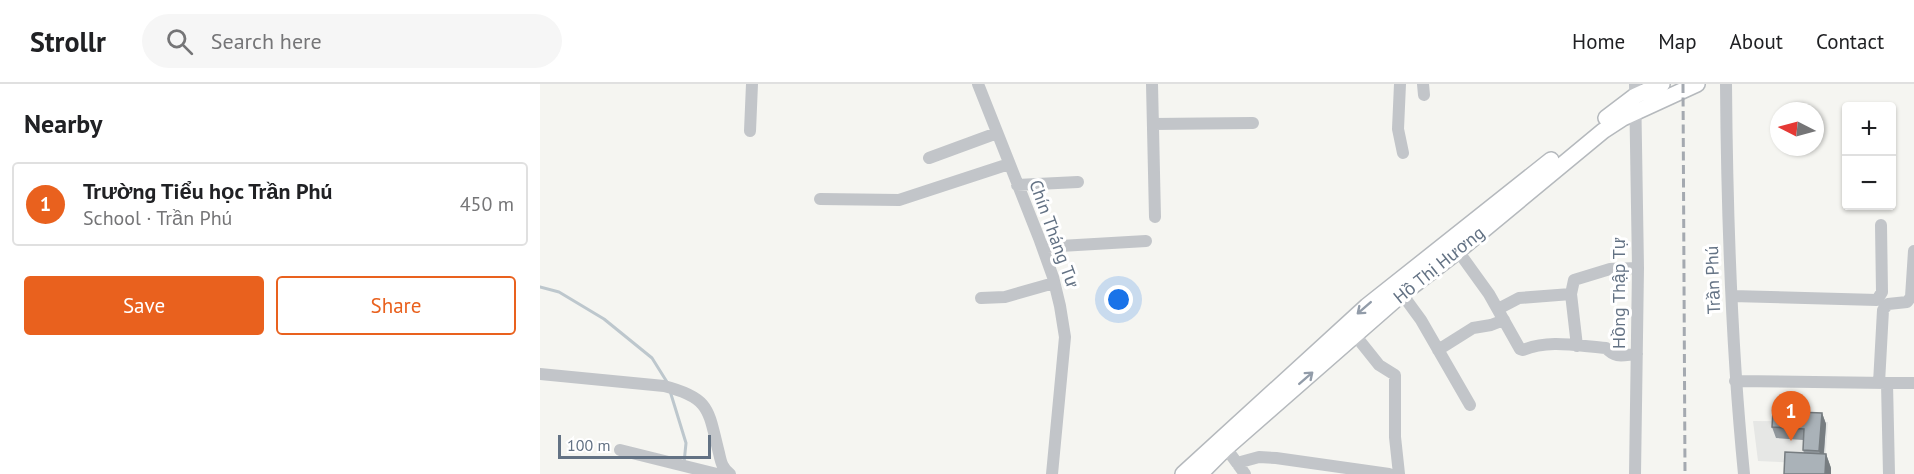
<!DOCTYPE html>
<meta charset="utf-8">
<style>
:root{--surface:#fff;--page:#f6f6f6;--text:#202124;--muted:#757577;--line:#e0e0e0;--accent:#e9611e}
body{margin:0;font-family:"PT Sans",sans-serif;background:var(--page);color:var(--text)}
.controls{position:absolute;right:18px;top:18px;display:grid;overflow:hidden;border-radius:6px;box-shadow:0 2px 4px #0004}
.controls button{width:54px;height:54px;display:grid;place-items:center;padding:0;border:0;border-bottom:2px solid var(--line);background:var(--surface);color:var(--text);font:30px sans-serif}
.compass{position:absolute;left:1230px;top:18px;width:54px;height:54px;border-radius:50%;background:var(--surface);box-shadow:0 2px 4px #0004;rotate:276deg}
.scale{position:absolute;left:18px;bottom:15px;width:153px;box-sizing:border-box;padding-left:6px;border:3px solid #637284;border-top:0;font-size:16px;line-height:21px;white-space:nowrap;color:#637284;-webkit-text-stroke:4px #fff;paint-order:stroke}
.you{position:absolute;left:579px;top:216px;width:21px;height:21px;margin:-15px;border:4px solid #fff;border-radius:50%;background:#1a73e8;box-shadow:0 0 0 9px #1a73e833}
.badge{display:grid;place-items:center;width:39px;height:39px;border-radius:50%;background:var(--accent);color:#fff;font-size:20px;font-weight:700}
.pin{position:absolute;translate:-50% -50px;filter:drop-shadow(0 2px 3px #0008)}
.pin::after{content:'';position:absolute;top:32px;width:21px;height:18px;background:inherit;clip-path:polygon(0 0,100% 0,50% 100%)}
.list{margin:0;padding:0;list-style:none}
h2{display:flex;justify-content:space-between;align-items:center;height:78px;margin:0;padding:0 24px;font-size:26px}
h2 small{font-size:20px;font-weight:400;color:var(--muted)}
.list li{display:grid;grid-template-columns:39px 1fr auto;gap:18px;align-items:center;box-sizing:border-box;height:84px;margin:0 12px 12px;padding:0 12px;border:2px solid var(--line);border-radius:6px}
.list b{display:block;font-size:22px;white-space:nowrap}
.list p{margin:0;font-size:20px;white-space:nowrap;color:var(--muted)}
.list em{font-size:20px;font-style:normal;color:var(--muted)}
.actions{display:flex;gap:12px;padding:18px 24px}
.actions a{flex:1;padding:14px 0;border:2px solid var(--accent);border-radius:6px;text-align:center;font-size:21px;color:var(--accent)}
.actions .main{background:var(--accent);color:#fff}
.icon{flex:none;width:33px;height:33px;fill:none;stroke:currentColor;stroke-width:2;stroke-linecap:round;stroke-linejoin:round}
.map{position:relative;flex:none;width:1374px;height:390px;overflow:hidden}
header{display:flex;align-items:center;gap:36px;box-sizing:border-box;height:84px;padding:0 30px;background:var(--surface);border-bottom:2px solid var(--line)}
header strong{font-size:28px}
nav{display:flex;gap:33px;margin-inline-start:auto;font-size:21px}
.search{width:420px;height:54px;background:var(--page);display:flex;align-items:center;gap:15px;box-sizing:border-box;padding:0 21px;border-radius:33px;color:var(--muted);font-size:22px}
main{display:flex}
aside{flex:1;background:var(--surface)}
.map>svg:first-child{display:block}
.built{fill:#e6e7e5}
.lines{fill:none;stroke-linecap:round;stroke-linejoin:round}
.stream{stroke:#bdc7cd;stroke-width:3}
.major-casing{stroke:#b5b9bd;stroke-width:18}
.minor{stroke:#c2c5c9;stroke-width:12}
.major{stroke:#fff;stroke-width:15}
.rail{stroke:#a4a9b0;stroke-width:3;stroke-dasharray:9 4.5;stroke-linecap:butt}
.wall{fill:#92999e}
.shaded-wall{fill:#777d81}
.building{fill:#aab2b8;stroke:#777d81;stroke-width:1.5}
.oneway{stroke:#929ca9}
.labels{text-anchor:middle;stroke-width:6;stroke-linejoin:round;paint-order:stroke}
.street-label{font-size:18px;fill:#637284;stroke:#fff}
</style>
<header>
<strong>Strollr</strong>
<div class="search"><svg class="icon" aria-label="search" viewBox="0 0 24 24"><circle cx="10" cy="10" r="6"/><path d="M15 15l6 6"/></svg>Search here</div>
<nav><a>Home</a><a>Map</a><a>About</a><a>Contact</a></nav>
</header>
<main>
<aside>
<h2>Nearby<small></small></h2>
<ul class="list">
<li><span class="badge">1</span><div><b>Trường Tiểu học Trần Phú</b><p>School · Trần Phú</p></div><em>450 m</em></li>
</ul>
<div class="actions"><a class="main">Save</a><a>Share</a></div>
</aside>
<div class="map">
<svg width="1374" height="390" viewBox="0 0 1374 390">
<rect width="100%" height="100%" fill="#f5f5f1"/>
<path class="built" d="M 1213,337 L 1288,338 L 1285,380 L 1218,377 Z"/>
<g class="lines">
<path class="stream" d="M 0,203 L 19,208 L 64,235 L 112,274 L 127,298
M 130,307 L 146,359 L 144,379"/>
<g class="major-casing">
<path id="major" d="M 1066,34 L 1095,12 L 1122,0
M 643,390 L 827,222 L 1011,76
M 660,390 L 686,364 L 862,210 L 918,167 L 1063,47 L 1083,34 L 1157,0"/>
</g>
<path class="minor" d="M 438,0 L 499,154 L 513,193 L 520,222 L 525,253 L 512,390
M 612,0 L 615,133
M 860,0 L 858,45 L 863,69
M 883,0 L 884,11
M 1186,0 C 1187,130 1191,260 1204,390
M 613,40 L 713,39
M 210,47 L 212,0
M 389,74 L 457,49
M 477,101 L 538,98
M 280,115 L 359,116 L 469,80
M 503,163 L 606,157
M 918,167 L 949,210 L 980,265 L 983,266 C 1009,255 1038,262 1066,264 C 1076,275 1083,271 1097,270
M 862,210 L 881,236 L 930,321
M 1192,212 L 1337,216 L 1342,208 L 1341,141
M 441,214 L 465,213 L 514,199
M 958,225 L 979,214 L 1031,210
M 815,251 L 839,281 L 855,291 L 855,353 L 859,390
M 1037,262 L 1031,210 L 1034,196 L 1070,185 L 1098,184
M 898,266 L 933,244 L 951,241 L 964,236
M 0,290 L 124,302 C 171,314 168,326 179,369 C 181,378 182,384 190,390
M 1195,297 L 1347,299 L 1349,390
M 1339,299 L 1343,226 L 1348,220 L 1367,218 L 1371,213 L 1374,167
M 1347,299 L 1374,299
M 686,364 L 705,390
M 80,366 L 177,390
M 697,379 L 719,373 L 736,374 L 849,390
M 1095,390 L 1098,184 L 1095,0"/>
<use href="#major" class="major"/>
<path class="rail" d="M 1143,0 L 1145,390"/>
</g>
<path class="wall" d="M 1282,329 L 1286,340 L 1284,370 L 1286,370 L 1291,384 L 1264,369 L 1263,366 L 1263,356 L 1236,354 L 1232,343 Z"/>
<path class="shaded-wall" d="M 1282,329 L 1286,340 L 1283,378 L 1279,367 Z
M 1286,370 L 1291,384 L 1291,390 L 1285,390 Z"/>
<path class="building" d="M 1233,327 L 1282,329 L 1279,367 L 1263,366 L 1264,345 L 1232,343 Z
M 1245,368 L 1286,370 L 1285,390 L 1244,390 Z"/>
<defs><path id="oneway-shaft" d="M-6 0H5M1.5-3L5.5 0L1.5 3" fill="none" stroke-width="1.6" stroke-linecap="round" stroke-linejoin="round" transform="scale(1.5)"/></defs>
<g class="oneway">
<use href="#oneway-shaft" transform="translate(824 224) rotate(139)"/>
<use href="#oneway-shaft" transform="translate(766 294) rotate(-41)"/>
</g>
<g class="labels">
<g class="street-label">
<text transform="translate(514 150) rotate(70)" y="6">Chín Tháng Tư</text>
<text transform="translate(899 181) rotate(-39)" y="6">Hồ Thị Hương</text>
<text transform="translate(1173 196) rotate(-92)" y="6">Trần Phú</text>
<text transform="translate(1079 209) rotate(-90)" y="6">Hồng Thập Tự</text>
</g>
</g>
</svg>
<div class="controls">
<button>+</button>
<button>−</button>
</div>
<svg class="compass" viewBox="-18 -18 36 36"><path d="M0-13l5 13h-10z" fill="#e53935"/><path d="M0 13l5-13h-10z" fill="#757577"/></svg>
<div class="scale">100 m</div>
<div class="you"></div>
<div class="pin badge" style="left:1251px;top:357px">1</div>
</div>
</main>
